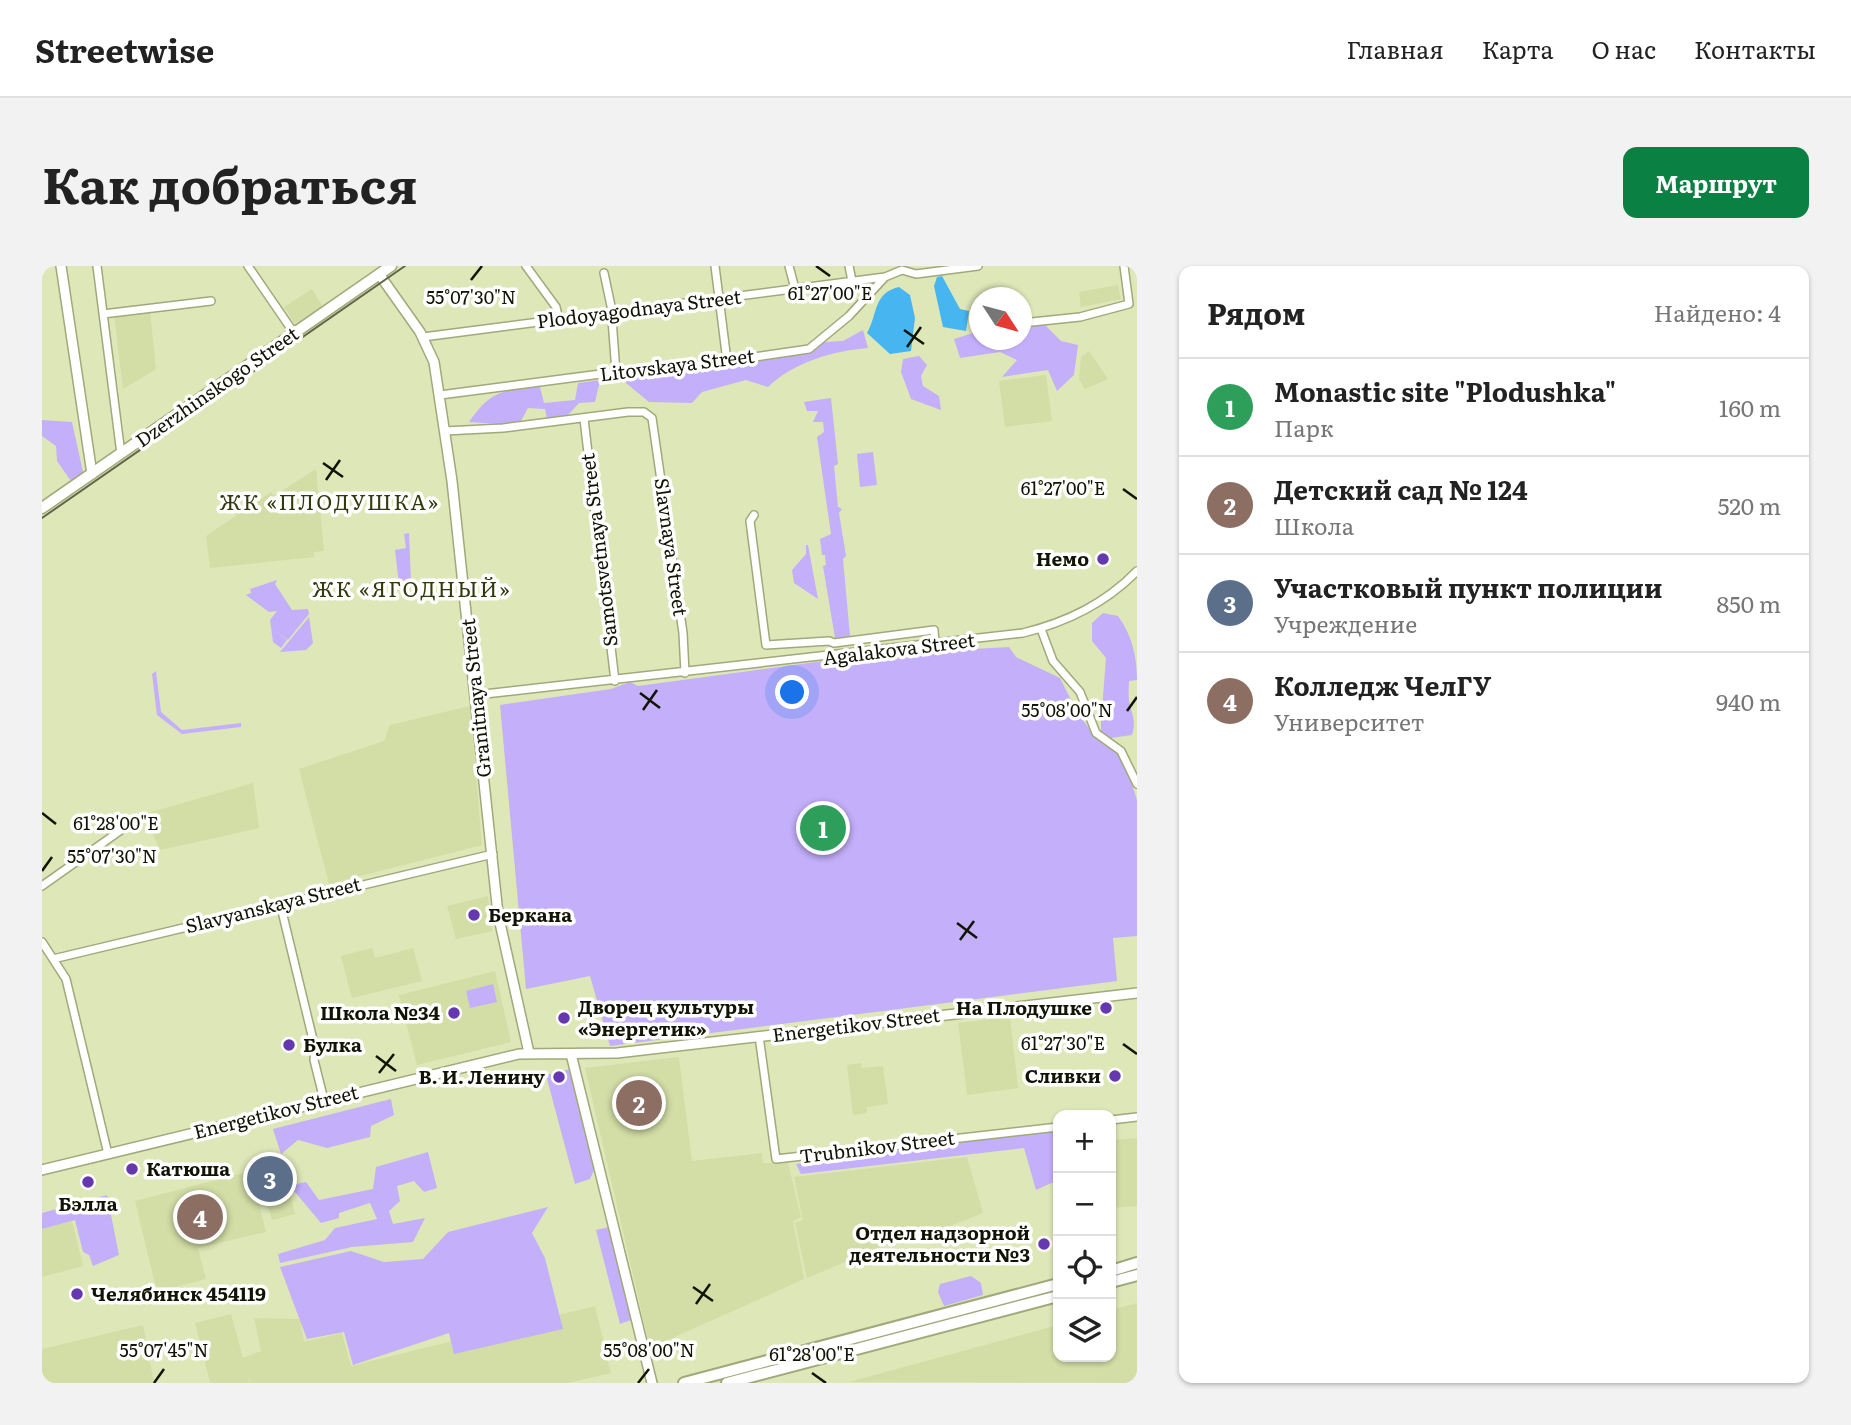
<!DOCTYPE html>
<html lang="ru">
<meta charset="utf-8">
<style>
:root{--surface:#fff;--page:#f2f2f2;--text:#222;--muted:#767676;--line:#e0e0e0;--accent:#0b8043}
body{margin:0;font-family:Literata,serif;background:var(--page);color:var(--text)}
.controls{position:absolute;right:21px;bottom:21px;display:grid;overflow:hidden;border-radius:14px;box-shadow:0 2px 5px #0004}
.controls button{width:63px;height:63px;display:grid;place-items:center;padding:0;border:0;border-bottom:2px solid var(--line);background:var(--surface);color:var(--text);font:35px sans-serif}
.compass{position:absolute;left:927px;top:21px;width:63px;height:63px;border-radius:50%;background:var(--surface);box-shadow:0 2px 5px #0004;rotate:126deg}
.you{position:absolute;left:751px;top:427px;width:24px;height:24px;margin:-18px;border:5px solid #fff;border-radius:50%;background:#1a73e8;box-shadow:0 0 0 10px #1a73e833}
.badge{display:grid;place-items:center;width:46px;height:46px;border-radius:50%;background:var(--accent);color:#fff;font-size:23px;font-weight:700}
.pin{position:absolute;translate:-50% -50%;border:4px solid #fff;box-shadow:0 2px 7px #0006}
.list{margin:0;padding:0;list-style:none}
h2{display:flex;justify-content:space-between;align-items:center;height:91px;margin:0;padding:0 28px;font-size:30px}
h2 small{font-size:23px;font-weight:400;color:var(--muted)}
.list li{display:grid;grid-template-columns:46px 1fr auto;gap:21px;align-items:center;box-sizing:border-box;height:98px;padding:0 28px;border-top:2px solid var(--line)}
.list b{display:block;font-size:26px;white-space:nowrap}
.list p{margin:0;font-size:23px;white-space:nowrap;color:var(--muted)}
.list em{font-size:23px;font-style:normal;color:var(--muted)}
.icon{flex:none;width:38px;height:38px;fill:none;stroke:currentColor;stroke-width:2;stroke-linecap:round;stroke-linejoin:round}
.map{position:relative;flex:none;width:1095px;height:1117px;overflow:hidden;border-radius:14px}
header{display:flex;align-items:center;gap:42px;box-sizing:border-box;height:98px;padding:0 35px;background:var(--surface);border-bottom:2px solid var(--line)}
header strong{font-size:33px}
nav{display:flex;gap:38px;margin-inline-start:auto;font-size:24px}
.intro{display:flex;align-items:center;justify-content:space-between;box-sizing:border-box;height:168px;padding:0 42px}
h1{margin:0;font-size:49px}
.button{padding:18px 32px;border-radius:14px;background:var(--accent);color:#fff;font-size:24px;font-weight:700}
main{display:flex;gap:42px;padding:0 42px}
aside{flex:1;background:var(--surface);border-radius:14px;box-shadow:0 2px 5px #0004}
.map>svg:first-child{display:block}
.built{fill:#d3dda6}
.green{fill:#c4affb}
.water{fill:#46b5f0}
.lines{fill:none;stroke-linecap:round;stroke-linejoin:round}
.minor-casing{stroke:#a1a97b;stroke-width:10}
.tertiary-casing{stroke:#a1a97b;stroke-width:12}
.secondary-casing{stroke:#a1a97b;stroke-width:13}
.primary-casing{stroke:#a1a97b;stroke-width:14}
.minor{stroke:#fff;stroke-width:7}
.tertiary{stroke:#fff;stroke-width:9}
.secondary{stroke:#fff;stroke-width:10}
.primary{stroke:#fff;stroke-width:10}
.tram{stroke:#62674b;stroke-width:2}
.ticks{fill:none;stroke:#111404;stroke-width:2.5}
.poi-dot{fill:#6638b0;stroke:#fff;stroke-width:2.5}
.labels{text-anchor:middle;stroke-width:7;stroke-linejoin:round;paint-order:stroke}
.street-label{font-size:19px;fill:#111404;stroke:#fff}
.poi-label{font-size:19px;font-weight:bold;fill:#111404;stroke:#fff;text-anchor:end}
.neighbourhood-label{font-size:21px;letter-spacing:2px;fill:#33380d;stroke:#fff}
.ticks-label{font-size:18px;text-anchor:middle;fill:#111404;stroke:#fff;stroke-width:7;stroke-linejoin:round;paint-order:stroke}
</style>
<header>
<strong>Streetwise</strong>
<nav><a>Главная</a><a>Карта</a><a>О нас</a><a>Контакты</a></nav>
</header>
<div class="intro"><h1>Как добраться</h1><a class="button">Маршрут</a></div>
<main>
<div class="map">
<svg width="1095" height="1117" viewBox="0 0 1095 1117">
<rect width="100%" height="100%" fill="#dee7b7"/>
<path class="built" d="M 1076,19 L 1079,33 L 1039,41 L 1037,26 Z
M 270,23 L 281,41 L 253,58 L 242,41 Z
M 108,46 L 114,103 L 81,123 L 72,48 Z
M 1047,85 L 1066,113 L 1043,123 L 1037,113 L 1039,91 Z
M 1004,109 L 1010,155 L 963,161 L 957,115 Z
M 274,203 L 282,285 L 272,286 L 272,291 L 168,302 L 164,270 L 195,249 L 193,246 L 204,238 L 209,240 L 229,226 L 232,230 Z
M 428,440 L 440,579 L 287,618 L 257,503 L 342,475 L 348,459 Z
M 211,517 L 217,562 L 118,584 L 102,548 Z
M 446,630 L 450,665 L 414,673 L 405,640 Z
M 330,682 L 333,692 L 371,682 L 380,715 L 310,732 L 299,690 Z
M 453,705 L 469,776 L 375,799 L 357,729 Z
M 968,751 L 976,822 L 925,829 L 916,757 Z
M 637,791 L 650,895 L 720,887 L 721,897 L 746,897 L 759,951 L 751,955 L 762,1013 L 608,1082 L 543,802 Z
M 819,797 L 820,802 L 841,800 L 846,838 L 825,841 L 825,847 L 811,849 L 805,799 Z
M 1095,872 L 1095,940 L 1069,942 L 1069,874 Z
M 925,891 L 941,947 L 888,968 L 884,962 L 765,1012 L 753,957 L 761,954 L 752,911 Z
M 209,905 L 224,966 L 156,982 L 164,1013 L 115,1026 L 93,935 Z
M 248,928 L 253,948 L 230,954 L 224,934 Z
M 30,955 L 41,1000 L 0,1011 L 0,963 Z
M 1095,1037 L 1095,1117 L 807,1116 L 1016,1059 L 1016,1091 L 1069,1091 L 1069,1044 Z
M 553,1040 L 569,1107 L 526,1117 L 208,1117 L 205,1107 L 207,1117 L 168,1117 L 153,1057 L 189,1048 L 201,1092 L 219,1085 L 212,1052 L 258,1053 L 262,1076 L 300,1067 L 309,1100 Z
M 101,1059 L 112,1117 L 0,1117 L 0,1083 Z"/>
<path class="green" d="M 1003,59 L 1019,75 L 1036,79 L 1032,109 L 1015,125 L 1006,104 L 960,111 L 975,94 L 958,86 L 918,92 L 912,73 L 937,65 L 938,74 L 980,74 L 980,60 Z
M 821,64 L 826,82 C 791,85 752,96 726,121 L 704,114 L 660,126 L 650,137 L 607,136 L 578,112 L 673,101 L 684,104 L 692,96 L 756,89 L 783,76 L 801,75 Z
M 877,90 L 885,99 L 879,110 L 881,120 L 897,130 L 899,144 L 869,133 L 859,106 L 861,93 Z
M 558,114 L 553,136 L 537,137 L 526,149 L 505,153 L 503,143 L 486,142 L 479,155 L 458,158 L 427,156 C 450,123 461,125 498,121 L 502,137 L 533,134 L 536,117 Z
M 789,132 L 796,198 L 792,200 L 796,241 L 800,243 L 797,247 L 804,290 L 801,293 L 808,370 L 793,372 L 781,300 L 784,299 L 783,289 L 780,289 L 778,273 L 789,268 L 775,171 L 782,166 L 781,156 L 771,156 L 776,145 L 765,145 L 762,136 Z
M 0,154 L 30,156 L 41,206 L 29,215 L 15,195 L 14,180 L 0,170 Z
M 831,186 L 835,219 L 818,221 L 815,188 Z
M 367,267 L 369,316 L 357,318 L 353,284 L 364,282 L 362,268 Z
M 764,279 L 766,279 L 776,333 L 752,317 L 750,304 L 764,288 Z
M 235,314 L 233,318 L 250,344 L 266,343 L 267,348 L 246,374 L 232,364 L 245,374 L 239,382 L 231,376 L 228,354 L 235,345 L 227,346 L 204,329 L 209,327 L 208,323 Z
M 1061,347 L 1076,350 C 1090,369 1095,391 1095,414 L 1087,415 C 1087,421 1086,428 1087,434 C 1089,447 1095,455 1090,469 L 1069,472 L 1059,466 L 1059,456 L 1064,392 L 1050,375 L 1050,357 Z
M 267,351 L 271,377 L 264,384 L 238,386 Z
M 967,381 L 974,391 L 1018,412 L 1035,446 L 1054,472 L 1081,491 L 1095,534 L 1095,670 L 1071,672 L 1075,715 L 568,780 L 548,710 L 484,723 L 458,439 L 569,423 L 588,416 L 596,420 L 871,383 L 876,386 Z
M 114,405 L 119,446 L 140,464 L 199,457 L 199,461 L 140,468 L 115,449 L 110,408 Z
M 451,718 L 455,736 L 428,742 L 424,725 Z
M 529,803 L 553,902 L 548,913 L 533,918 L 504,809 Z
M 349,833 L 352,849 L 329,860 L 328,871 L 285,882 L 256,874 L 239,888 L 231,863 Z
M 1016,864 L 1016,914 L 994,924 L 982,882 L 759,908 L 754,898 Z
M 386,886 L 395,922 L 382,926 L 372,915 L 355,920 L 358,935 L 347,945 L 351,958 L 383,952 L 371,976 L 310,981 L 238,997 L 236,988 L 283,974 L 293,962 L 335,953 L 328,937 L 297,947 L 297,952 L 279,957 L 253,926 L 223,932 L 223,925 L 264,916 L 277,934 L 331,923 L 334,901 Z
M 65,929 L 77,989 L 51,1000 L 47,989 L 41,986 L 33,954 L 0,963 L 0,947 Z
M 506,941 L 490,967 L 503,992 L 521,1063 L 412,1088 L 407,1067 L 311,1099 L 302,1066 L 265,1073 L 238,1001 L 309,985 L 342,996 L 381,993 L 406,966 Z
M 567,961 L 589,1054 L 578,1058 L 554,964 Z
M 929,1010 L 939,1017 L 941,1029 L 902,1040 L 896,1026 L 898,1018 Z"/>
<path class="water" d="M 900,10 L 918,43 L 927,45 L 924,65 L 901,61 L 892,20 L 895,11 Z
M 857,21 L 868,29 L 873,52 L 869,85 L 848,88 L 825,67 C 836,48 831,27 857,21 Z"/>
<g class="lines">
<g class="minor-casing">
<path id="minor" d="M 55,0 L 79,188
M 206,0 L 252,67
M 484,0 L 514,41 L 517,54
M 673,0 L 685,95
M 747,0 L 753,23
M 807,0 L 810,15
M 562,7 L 569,40 L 574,106
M 61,48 L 169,35
M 980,57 L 1038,51 L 1087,38 L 1082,0
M 381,71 L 843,11 L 860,4 L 874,8 L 936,0
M 398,129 L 574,106 L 617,105 L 767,83 L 807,50 L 843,11
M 542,153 L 573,415
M 403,165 L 461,162 L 586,146 L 602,146 L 610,152 L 641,367 L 643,407
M 712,249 L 708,255 L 724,379 L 787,375 L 792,377 L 892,364 L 893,378
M 999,363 L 1011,395 L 1038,426 L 1054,467 L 1079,485 L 1095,518
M 434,429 L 981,367 C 1025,356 1063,338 1095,305
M 0,620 L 89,557
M 238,637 L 273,782 L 272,794 L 282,834
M 0,676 L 24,713 L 66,888
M 11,693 L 451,588
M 717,770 L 734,893 L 1016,861
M 1069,854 L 1095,851"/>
</g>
<g class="tertiary-casing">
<path id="tertiary" d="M 19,0 L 50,208
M 337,8 L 378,66 L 392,96 L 410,215 L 456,648 L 487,787
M 529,788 L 610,1117
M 0,904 L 477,788 L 575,787 L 1095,727"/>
</g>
<g class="secondary-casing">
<path id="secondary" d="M 0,242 L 349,0"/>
</g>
<g class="primary-casing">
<path id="primary" d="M 1069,1005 L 1095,997
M 1069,1016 L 1095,1009
M 642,1117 L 1016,1018
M 685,1117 L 1016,1030"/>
</g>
<use href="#minor" class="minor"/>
<use href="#tertiary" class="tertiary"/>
<use href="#secondary" class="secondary"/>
<use href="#primary" class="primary"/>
<path class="tram" d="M 0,252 L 363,0"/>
</g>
<path class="ticks" d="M 774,0 L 788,10M 429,14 L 440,0M 862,64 L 882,78M 865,81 L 879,61M 281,197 L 301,211M 284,214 L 298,194M 1081,223 L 1095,233M 598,427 L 618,442M 601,444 L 615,424M 1085,445 L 1095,431M 0,547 L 14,558M 0,605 L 10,591M 915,657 L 935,672M 918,674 L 932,655M 1081,778 L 1095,788M 334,790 L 354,805M 337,807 L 352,788M 651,1021 L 671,1035M 654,1038 L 668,1018M 770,1107 L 784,1117M 112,1117 L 122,1103M 596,1117 L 607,1103"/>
<g class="poi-dot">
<circle cx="1061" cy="293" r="7"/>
<circle cx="432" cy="649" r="7"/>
<circle cx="1064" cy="742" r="7"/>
<circle cx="412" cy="747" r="7"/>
<circle cx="522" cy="752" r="7"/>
<circle cx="247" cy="779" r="7"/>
<circle cx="1073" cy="810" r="7"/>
<circle cx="517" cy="811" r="7"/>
<circle cx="90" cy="903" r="7"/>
<circle cx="46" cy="916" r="7"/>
<circle cx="1002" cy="978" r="7"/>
<circle cx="35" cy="1028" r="7"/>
</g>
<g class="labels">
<g class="street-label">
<text transform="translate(597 43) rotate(-7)" y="7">Plodoyagodnaya Street</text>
<text transform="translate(635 99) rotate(-7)" y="7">Litovskaya Street</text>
<text transform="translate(175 121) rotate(-35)" y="7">Dzerzhinskogo Street</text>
<text transform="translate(629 281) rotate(82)" y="7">Slavnaya Street</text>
<text transform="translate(557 284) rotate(-97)" y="7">Samotsvetnaya Street</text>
<text transform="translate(857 383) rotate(-7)" y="7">Agalakova Street</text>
<text transform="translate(434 432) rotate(-96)" y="7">Granitnaya Street</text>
<text transform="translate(231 639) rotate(-14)" y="7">Slavyanskaya Street</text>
<text transform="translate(814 759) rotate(-7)" y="7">Energetikov Street</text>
<text transform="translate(234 846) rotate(-14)" y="7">Energetikov Street</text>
<text transform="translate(835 881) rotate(-7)" y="7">Trubnikov Street</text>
</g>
<g class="poi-label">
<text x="1047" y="300">Немо</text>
<text x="446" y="656" text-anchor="start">Беркана</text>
<text x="536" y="748" text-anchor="start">Дворец культуры<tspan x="536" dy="22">«Энергетик»</tspan></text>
<text x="1050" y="749">На Плодушке</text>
<text x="398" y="754">Школа №34</text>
<text x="261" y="786" text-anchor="start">Булка</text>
<text x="1059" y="817">Сливки</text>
<text x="503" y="818">В. И. Ленину</text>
<text x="104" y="910" text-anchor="start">Катюша</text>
<text x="46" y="945" text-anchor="middle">Бэлла</text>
<text x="988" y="974">Отдел надзорной<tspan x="988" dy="22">деятельности №3</tspan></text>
<text x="49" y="1035" text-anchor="start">Челябинск 454119</text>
</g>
<g class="neighbourhood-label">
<text x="288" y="244">ЖК «ПЛОДУШКА»</text>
<text x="370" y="331">ЖК «ЯГОДНЫЙ»</text>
</g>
</g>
<g class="ticks-label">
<text x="788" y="34">61°27'00"E</text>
<text x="429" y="38">55°07'30"N</text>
<text x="1021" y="229">61°27'00"E</text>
<text x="1025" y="451">55°08'00"N</text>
<text x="74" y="564">61°28'00"E</text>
<text x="70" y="597">55°07'30"N</text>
<text x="1021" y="784">61°27'30"E</text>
<text x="122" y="1091">55°07'45"N</text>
<text x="607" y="1091">55°08'00"N</text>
<text x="770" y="1095">61°28'00"E</text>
</g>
</svg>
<div class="controls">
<button>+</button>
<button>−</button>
<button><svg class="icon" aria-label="locate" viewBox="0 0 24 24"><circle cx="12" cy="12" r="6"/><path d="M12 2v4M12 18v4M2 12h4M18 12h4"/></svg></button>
<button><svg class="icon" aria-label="layers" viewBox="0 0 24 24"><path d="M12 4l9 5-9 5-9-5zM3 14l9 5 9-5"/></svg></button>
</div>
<svg class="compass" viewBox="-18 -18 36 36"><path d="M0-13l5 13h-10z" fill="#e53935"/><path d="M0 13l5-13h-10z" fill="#767676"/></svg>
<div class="you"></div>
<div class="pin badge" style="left:781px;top:562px;background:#2e9e5b">1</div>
<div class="pin badge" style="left:597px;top:837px;background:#8d6e63">2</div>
<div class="pin badge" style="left:228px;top:913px;background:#5c6f8a">3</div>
<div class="pin badge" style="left:158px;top:951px;background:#8d6e63">4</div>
</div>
<aside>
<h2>Рядом<small>Найдено: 4</small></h2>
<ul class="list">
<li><span class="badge" style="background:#2e9e5b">1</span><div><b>Monastic site &quot;Plodushka&quot;</b><p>Парк</p></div><em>160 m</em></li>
<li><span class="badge" style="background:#8d6e63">2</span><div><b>Детский сад № 124</b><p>Школа</p></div><em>520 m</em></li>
<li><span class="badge" style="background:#5c6f8a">3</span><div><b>Участковый пункт полиции</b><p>Учреждение</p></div><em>850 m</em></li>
<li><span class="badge" style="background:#8d6e63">4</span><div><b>Колледж ЧелГУ</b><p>Университет</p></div><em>940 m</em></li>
</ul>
</aside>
</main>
